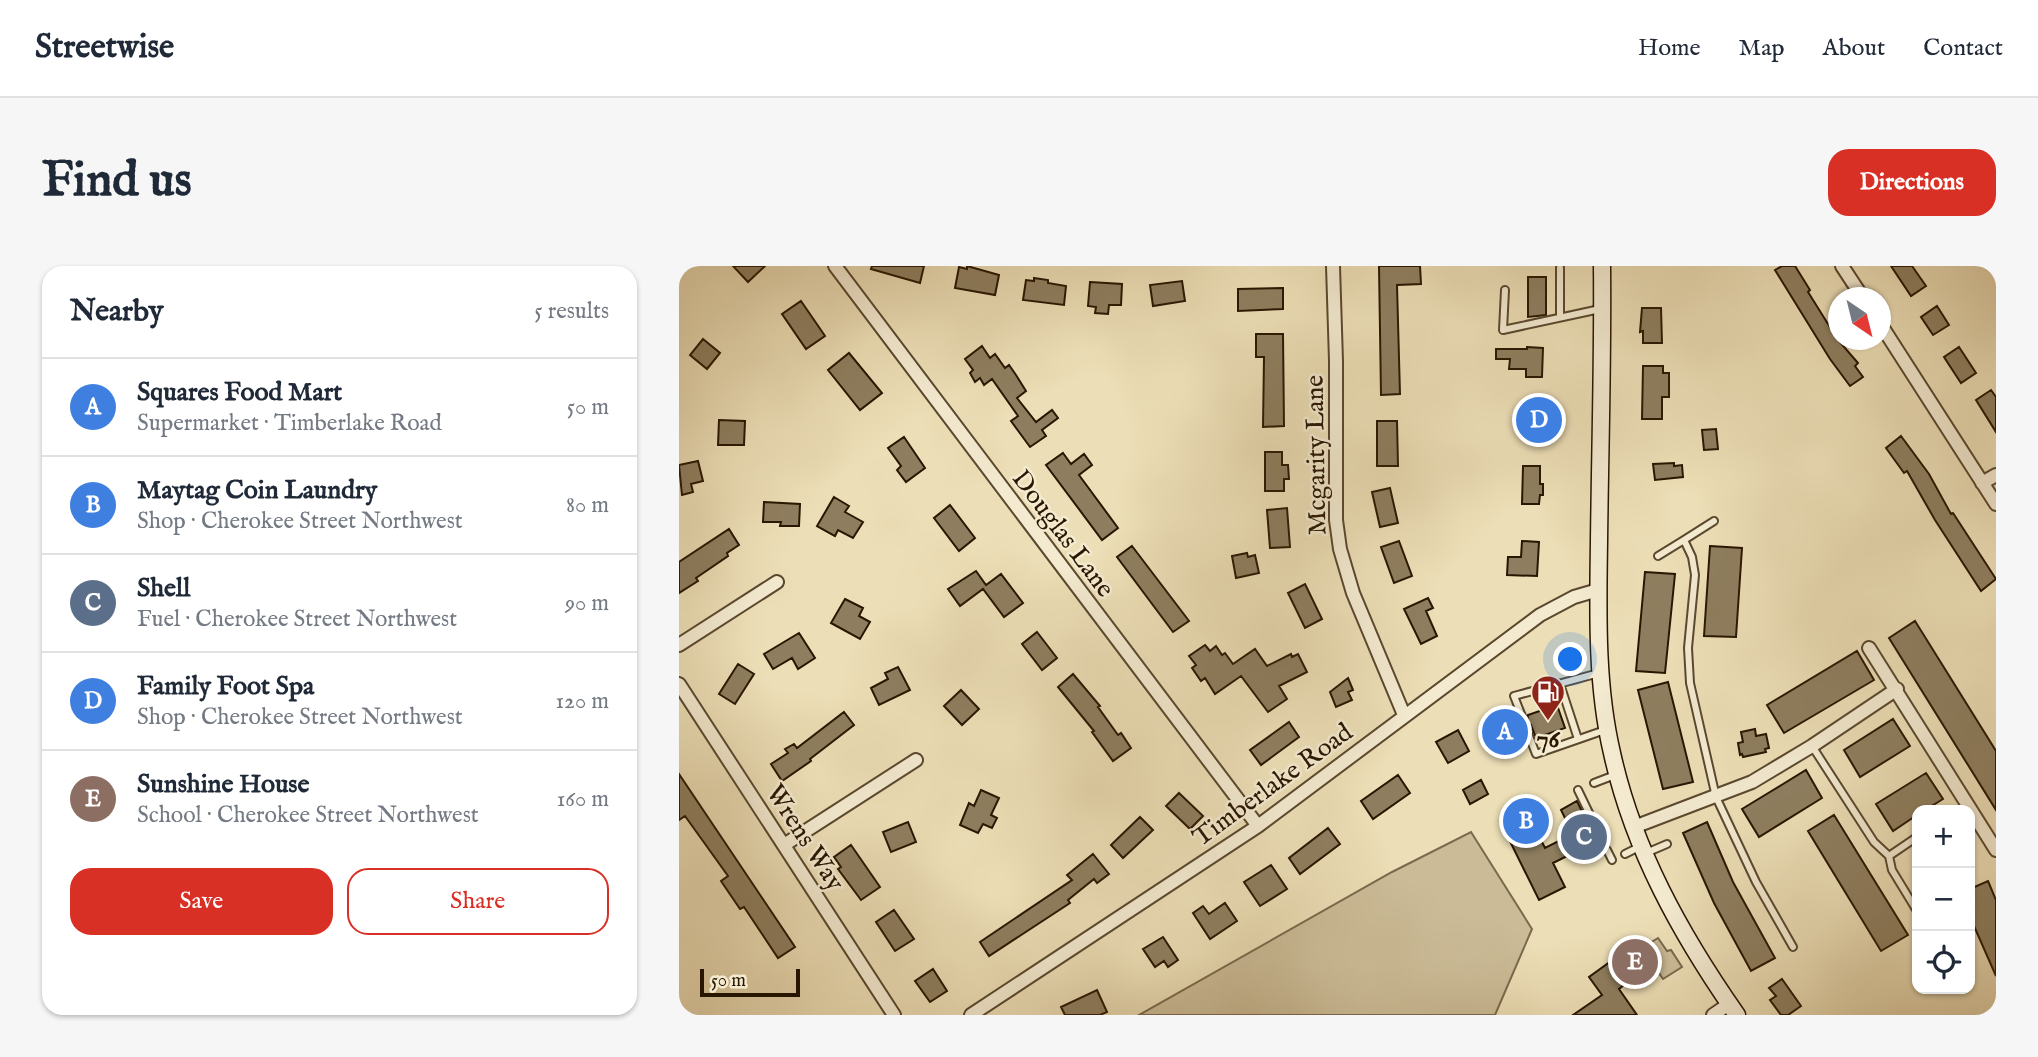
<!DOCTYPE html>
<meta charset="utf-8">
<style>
:root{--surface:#fff;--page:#f6f6f7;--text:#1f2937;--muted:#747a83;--line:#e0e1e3;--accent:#d93025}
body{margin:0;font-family:"IM FELL English",serif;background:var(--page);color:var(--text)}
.controls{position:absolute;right:21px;bottom:21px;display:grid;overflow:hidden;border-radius:14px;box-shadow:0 2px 5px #0004}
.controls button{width:63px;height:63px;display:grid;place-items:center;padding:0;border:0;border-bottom:2px solid var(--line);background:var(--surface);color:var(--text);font:35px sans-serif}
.compass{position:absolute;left:1149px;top:21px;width:63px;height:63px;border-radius:50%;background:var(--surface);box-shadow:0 2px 5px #0004;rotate:145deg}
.scale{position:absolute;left:21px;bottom:18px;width:100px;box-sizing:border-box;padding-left:7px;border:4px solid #291601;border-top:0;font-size:19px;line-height:24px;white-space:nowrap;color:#291601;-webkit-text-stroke:5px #f3ead0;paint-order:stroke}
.you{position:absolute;left:892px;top:394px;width:24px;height:24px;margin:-18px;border:5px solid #fff;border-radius:50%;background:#1a73e8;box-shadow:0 0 0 10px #1a73e833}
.badge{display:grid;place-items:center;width:46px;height:46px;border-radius:50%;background:var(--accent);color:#fff;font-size:23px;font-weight:700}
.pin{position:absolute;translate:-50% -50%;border:4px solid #fff;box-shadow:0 2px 7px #0006}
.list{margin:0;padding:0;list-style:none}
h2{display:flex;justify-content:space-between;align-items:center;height:91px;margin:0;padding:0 28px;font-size:30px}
h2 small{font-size:23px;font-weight:400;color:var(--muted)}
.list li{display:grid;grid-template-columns:46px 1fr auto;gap:21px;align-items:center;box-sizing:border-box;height:98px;padding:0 28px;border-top:2px solid var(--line)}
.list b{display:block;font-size:26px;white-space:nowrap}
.list p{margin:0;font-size:23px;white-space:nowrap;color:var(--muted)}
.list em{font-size:23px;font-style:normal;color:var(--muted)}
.actions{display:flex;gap:14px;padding:21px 28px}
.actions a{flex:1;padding:16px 0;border:2px solid var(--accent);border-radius:21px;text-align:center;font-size:24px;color:var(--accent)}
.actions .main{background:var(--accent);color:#fff}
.icon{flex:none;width:38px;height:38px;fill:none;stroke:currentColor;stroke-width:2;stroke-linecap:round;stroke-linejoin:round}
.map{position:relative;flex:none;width:1317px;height:749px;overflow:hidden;border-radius:21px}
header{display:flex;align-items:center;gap:42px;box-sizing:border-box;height:98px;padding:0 35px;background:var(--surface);border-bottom:2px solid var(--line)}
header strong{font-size:33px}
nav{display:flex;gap:38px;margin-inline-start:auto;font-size:24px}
.intro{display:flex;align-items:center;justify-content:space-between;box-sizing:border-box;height:168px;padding:0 42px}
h1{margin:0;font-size:49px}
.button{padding:18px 32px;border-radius:21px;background:var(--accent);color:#fff;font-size:24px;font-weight:700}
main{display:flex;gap:42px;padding:0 42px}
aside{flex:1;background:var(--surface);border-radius:21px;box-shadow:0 2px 5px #0004}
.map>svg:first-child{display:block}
.green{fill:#cbbc97;stroke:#7a694c;stroke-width:2}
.building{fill:#8e7e5f;stroke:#291601;stroke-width:2}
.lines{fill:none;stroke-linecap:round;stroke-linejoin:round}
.service-casing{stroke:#5a482e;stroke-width:10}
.minor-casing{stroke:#5a482e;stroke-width:16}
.secondary-casing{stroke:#291601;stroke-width:19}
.service{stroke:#f3ead0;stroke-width:6}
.minor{stroke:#f3ead0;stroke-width:12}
.secondary{stroke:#f3ead0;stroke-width:16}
.labels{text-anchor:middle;stroke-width:5;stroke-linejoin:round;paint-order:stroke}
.street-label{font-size:26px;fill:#291601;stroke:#f3ead0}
.poi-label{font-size:26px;font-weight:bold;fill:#291601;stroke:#f3ead0}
</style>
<header>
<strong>Streetwise</strong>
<nav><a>Home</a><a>Map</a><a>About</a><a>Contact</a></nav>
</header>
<div class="intro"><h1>Find us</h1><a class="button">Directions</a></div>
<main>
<aside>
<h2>Nearby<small>5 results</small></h2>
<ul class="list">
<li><span class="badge" style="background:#3f7fe0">A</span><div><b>Squares Food Mart</b><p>Supermarket · Timberlake Road</p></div><em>50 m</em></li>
<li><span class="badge" style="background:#3f7fe0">B</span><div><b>Maytag Coin Laundry</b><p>Shop · Cherokee Street Northwest</p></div><em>80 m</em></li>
<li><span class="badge" style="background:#5c6f8a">C</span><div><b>Shell</b><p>Fuel · Cherokee Street Northwest</p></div><em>90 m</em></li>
<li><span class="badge" style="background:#3f7fe0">D</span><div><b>Family Foot Spa</b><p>Shop · Cherokee Street Northwest</p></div><em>120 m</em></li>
<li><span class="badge" style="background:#8d6e63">E</span><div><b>Sunshine House</b><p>School · Cherokee Street Northwest</p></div><em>160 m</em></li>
</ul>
<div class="actions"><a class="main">Save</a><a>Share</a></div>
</aside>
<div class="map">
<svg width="1317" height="749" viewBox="0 0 1317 749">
<rect width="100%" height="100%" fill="#ecdeb6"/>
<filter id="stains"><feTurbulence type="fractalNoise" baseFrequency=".00286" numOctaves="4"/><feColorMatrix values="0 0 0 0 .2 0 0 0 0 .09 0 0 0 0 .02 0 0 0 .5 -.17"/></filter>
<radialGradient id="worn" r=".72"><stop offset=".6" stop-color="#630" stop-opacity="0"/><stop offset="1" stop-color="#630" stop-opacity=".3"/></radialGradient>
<path class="green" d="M 792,566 L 853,663 L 816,749 L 460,749 L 713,606 Z
M 979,672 L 988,685 L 992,684 L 1003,701 L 984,713 L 963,682 Z"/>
<path class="building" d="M 54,0 L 86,0 L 69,16 Z
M 193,0 L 245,0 L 241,17 L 192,3 Z
M 288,0 L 320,9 L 316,29 L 276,22 L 280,1 L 288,3 Z
M 700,0 L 741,0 L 742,18 L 718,19 L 721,128 L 702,129 Z
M 1103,0 L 1116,0 L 1131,24 L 1129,26 L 1159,74 L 1179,97 L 1176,100 L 1184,111 L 1171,120 L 1151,93 L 1096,4 Z
M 1212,0 L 1233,0 L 1247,20 L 1232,30 Z
M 849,11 L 867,11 L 867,49 L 849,51 Z
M 355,12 L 369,14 L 369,17 L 387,20 L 385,39 L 344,34 L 347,14 L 355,15 Z
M 503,15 L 506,35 L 474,40 L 471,19 Z
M 411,16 L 443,18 L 442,39 L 430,39 L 429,48 L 416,47 L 417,41 L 409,40 Z
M 604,22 L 604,43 L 559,45 L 559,23 Z
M 122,35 L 146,70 L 127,83 L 103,48 Z
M 1258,40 L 1270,59 L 1254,69 L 1242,51 Z
M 963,42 L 982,42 L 983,77 L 964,77 L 964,65 L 961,66 Z
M 577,68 L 604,68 L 605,160 L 584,161 L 585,91 L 577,91 Z
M 24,73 L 41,87 L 28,103 L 11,89 Z
M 303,80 L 311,92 L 316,88 L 326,102 L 330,99 L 337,109 L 347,125 L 338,132 L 357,156 L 373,144 L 379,152 L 363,164 L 367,170 L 351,181 L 332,155 L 339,150 L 313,113 L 305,119 L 301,112 L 296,116 L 291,107 L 294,104 L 286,93 Z
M 848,81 L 864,82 L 863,111 L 847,111 L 847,103 L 830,103 L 831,93 L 817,93 L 817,83 L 848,83 Z
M 1280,81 L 1297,107 L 1282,117 L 1265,91 Z
M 170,87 L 203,127 L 181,144 L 149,104 Z
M 964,100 L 984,100 L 984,107 L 990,107 L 990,131 L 983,131 L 983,153 L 963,153 Z
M 1312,124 L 1317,131 L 1317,166 L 1297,134 Z
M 846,134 L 863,134 L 863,148 L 866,148 L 866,160 L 862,160 L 862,174 L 844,174 L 844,161 L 836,160 L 837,145 L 846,146 Z
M 40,154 L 66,155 L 65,179 L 39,179 Z
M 698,155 L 718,155 L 719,200 L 698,200 Z
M 1037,163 L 1039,183 L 1025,184 L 1023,164 Z
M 1222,170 L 1250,208 L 1272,248 L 1274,247 L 1317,313 L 1302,325 L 1256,254 L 1228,205 L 1225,207 L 1207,182 Z
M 225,171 L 246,202 L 227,216 L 218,204 L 222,200 L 209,182 Z
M 586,186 L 603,186 L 603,199 L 609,199 L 610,213 L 605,213 L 605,225 L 586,225 Z
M 384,187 L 392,198 L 405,188 L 413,199 L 400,209 L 439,262 L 423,274 L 367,199 Z
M 19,195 L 24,215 L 12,218 L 14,226 L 3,229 L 0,199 Z
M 995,197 L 995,200 L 1003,199 L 1004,211 L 976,214 L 974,198 Z
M 844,200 L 861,200 L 861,218 L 864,218 L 864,229 L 861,229 L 860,238 L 843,238 Z
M 711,222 L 719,257 L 701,261 L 693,226 Z
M 155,231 L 170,240 L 166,246 L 184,256 L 174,272 L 159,264 L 156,270 L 138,260 Z
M 85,236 L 121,238 L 120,260 L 101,260 L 102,256 L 84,256 Z
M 271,239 L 296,272 L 280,285 L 255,252 Z
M 608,242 L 611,281 L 591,282 L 588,244 Z
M 50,263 L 60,279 L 48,287 L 49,290 L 17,312 L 19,315 L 0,327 L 0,296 Z
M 720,275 L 733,310 L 715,317 L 702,281 Z
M 843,275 L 860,276 L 858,310 L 828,309 L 829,291 L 842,291 Z
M 453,280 L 510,355 L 494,366 L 438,291 Z
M 1031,280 L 1063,282 L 1057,371 L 1025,370 Z
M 568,287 L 569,291 L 576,289 L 580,307 L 557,312 L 553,290 Z
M 297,305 L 307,319 L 322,308 L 344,337 L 325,351 L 304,323 L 281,340 L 269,323 Z
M 966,306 L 996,308 L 986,407 L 957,405 Z
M 626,318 L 643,353 L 626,362 L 609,327 Z
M 749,332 L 754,342 L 747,345 L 758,370 L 742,378 L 725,343 Z
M 166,333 L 184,342 L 180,350 L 191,356 L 181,373 L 152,357 Z
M 1236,355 L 1317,485 L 1317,544 L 1210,372 Z
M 358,366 L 378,392 L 363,404 L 343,378 Z
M 120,367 L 136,392 L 119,403 L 113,392 L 94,403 L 85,388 Z
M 526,379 L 531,385 L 537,380 L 543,389 L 546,387 L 554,398 L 576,383 L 588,400 L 612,388 L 613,391 L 619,388 L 628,406 L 600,420 L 608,433 L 589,446 L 562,410 L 536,428 L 526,412 L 522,415 L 513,402 L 517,399 L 510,390 Z
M 1178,385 L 1195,414 L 1105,467 L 1088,439 Z
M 59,398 L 75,408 L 56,438 L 40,428 Z
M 219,401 L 231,424 L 200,439 L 192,422 L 209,413 L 206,407 Z
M 394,408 L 421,440 L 419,441 L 439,469 L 442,467 L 452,482 L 434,495 L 413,466 L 415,465 L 379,421 Z
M 669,412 L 674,424 L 669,426 L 673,434 L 657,441 L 651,426 Z
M 989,416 L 1014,516 L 984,523 L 959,424 Z
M 282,424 L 300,443 L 283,459 L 265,440 Z
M 878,439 L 886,462 L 857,472 L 852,459 L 848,457 L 849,449 Z
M 827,441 L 832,455 L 838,453 L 843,458 L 842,463 L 846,476 L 840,479 L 842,483 L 823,489 L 809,448 Z
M 165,446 L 175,459 L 131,493 L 132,495 L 103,515 L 92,498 L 109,487 L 106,483 L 115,478 L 118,482 Z
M 1214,453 L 1231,480 L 1181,511 L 1165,484 Z
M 610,456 L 620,471 L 582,499 L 571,484 Z
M 1076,463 L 1077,470 L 1087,468 L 1090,482 L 1086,483 L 1087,486 L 1064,491 L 1063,488 L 1061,489 L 1059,477 L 1064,476 L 1062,466 Z
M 779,464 L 790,485 L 769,497 L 757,476 Z
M 1127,504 L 1143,532 L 1080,571 L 1063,543 Z
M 1247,507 L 1264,533 L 1246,544 L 1238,544 L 1238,549 L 1214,565 L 1197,538 Z
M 0,508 L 116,681 L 99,692 L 65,641 L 61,643 L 42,615 L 49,610 L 6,550 L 0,554 Z
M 719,509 L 731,527 L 694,553 L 682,535 Z
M 802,514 L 809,528 L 791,538 L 784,524 Z
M 302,524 L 320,532 L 312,549 L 318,552 L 313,562 L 304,558 L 299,567 L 281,559 L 290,537 L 295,540 Z
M 500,527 L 524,550 L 511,563 L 487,540 Z
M 898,535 L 923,587 L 908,595 L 902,583 L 874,597 L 886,621 L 860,634 L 821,555 L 846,543 L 866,582 L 894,568 L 882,544 Z
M 1155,549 L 1229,669 L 1202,685 L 1129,565 Z
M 461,551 L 474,564 L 444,592 L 432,579 Z
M 229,556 L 237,576 L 212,586 L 204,566 Z
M 1028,556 L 1054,616 L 1096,692 L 1072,705 L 1035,637 L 1004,567 Z
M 649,562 L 661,578 L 621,608 L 610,592 Z
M 172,579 L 201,621 L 182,634 L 159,603 L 162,601 L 155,591 Z
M 414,588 L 430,608 L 418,617 L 415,613 L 389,634 L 391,637 L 310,690 L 301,676 L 393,614 L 388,609 Z
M 592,599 L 608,623 L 581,640 L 565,616 Z
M 1309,615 L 1317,634 L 1317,710 L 1291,651 L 1291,623 Z
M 546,637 L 558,655 L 531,673 L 514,647 L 524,640 L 530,648 Z
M 215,644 L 235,673 L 216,685 L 197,656 Z
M 484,671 L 499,694 L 489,701 L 485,695 L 476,701 L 464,683 Z
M 942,688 L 957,709 L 940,723 L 958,749 L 894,749 L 923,729 L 910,711 Z
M 254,703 L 268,725 L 251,736 L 236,715 Z
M 1103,713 L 1122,740 L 1109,749 L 1102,749 L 1091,734 L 1097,730 L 1090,722 Z
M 418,724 L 428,746 L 421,749 L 386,749 L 382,741 Z"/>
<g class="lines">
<g class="service-casing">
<path id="service" d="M 881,2 L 881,51
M 826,24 L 824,64 L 921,43
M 1005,274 L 1035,255
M 979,290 L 1005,274 L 1013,291 L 1016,309 L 1009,382 L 1011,417 L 1037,531 L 1077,616 L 1114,681
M 881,418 L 899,473
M 844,453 L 835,430 L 920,407
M 847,462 L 857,488 L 926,464
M 1133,480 L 1195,576 L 1210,590 L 1213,604 L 1238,645
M 915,517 L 936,509
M 899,524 L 913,553
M 928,584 L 933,594
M 967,587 L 988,578
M 946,588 L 960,581
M 1210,590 L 1238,571"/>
</g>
<g class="minor-casing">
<path id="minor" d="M 156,0 L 579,560
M 654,0 L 657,95 L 657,254 L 661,283 L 674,327 L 725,449
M 1163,0 L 1184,32
M 1202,59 L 1317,238
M 1303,217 L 1317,209
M 0,379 L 98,316
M 1190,382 L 1317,584
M 0,418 L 215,749
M 955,561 L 1073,516 L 1133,480 L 1218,423
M 105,579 L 237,494
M 292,749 L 579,560 L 861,349 L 895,331 L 919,324
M 1034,749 L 1050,738"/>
</g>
<g class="secondary-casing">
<path id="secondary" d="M 923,0 C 924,92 921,184 920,276 C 919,346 917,419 933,487 C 954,583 1002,669 1058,749"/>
</g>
<use href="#service" class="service"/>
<use href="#minor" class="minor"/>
<use href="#secondary" class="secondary"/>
</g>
<defs>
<g id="fuel-pin" transform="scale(1.75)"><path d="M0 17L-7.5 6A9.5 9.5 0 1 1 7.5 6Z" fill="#8f2418" stroke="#f3ead0"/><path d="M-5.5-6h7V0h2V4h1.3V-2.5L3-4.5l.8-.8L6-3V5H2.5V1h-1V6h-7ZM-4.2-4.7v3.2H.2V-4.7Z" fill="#fff"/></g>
</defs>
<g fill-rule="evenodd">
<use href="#fuel-pin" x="869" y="426"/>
</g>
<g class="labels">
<g class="street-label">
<text transform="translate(636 189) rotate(-91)" y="9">Mcgarity Lane</text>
<text transform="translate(385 267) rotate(53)" y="9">Douglas Lane</text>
<text transform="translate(593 518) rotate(-36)" y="9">Timberlake Road</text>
<text transform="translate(127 571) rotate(57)" y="9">Wrens Way</text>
</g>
<g class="poi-label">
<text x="869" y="481">76</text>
</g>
</g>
<rect width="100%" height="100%" filter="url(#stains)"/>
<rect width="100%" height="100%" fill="url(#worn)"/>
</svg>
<div class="controls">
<button>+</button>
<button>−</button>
<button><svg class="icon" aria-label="locate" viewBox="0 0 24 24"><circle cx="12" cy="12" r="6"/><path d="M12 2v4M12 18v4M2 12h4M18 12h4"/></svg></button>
</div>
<svg class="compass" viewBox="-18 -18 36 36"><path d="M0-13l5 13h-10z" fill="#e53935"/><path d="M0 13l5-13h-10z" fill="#747a83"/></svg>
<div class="scale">50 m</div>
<div class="you"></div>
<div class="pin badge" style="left:826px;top:466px;background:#3f7fe0">A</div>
<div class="pin badge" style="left:847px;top:555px;background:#3f7fe0">B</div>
<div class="pin badge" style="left:905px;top:571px;background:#5c6f8a">C</div>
<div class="pin badge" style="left:860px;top:154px;background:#3f7fe0">D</div>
<div class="pin badge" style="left:956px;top:696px;background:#8d6e63">E</div>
</div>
</main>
